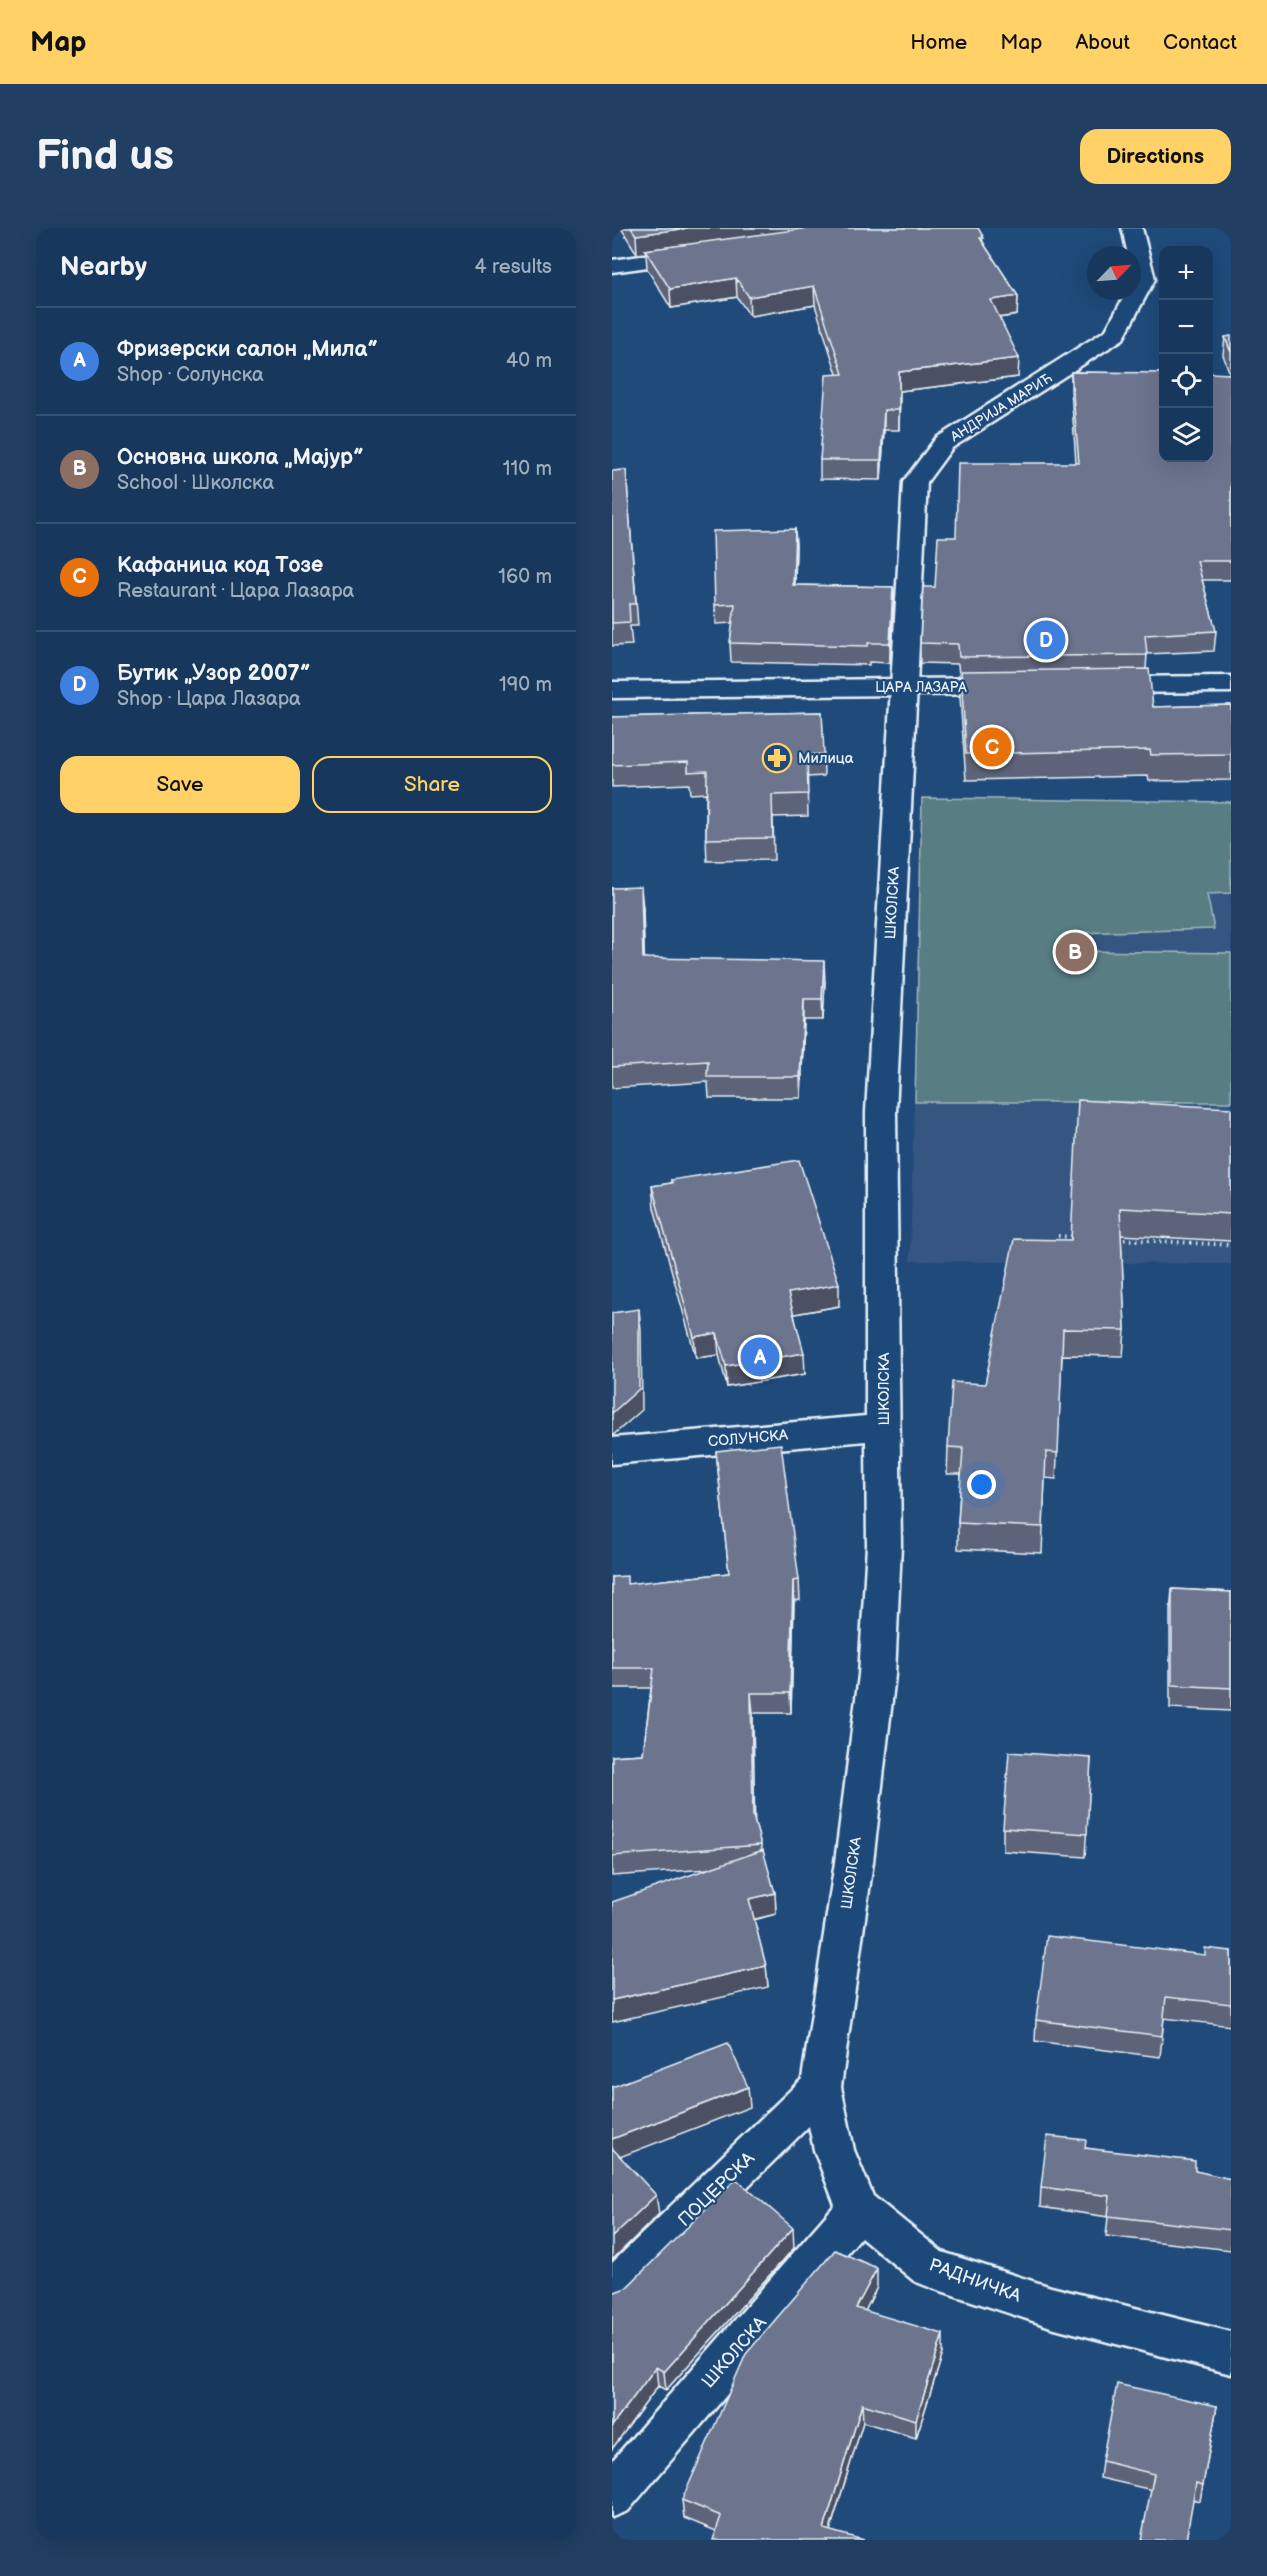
<!DOCTYPE html>
<meta charset="utf-8">
<style>
:root{--surface:#17385c;--page:#203f62;--text:#f1f3f6;--muted:#9eacbb;--line:#365272;--accent:#ffd166}
body{margin:0;font-family:"Balsamiq Sans",sans-serif;background:var(--page);color:var(--text)}
.controls{position:absolute;right:18px;top:18px;display:grid;overflow:hidden;border-radius:12px;box-shadow:0 6px 24px #0002}
.controls button{width:54px;height:54px;display:grid;place-items:center;padding:0;border:0;border-bottom:2px solid var(--line);background:var(--surface);color:var(--text);font:30px sans-serif}
.compass{position:absolute;left:475px;top:18px;width:54px;height:54px;border-radius:50%;background:var(--surface);box-shadow:0 6px 24px #0002;rotate:65deg}
.you{position:absolute;left:370px;top:1257px;width:21px;height:21px;margin:-15px;border:4px solid #fff;border-radius:50%;background:#1a73e8;box-shadow:0 0 0 9px #1a73e833}
.badge{display:grid;place-items:center;width:39px;height:39px;border-radius:50%;background:var(--accent);color:#fff;font-size:20px;font-weight:700}
.pin{position:absolute;translate:-50% -50%;border:3px solid #fff;box-shadow:0 2px 6px #0006}
.list{margin:0;padding:0;list-style:none}
h2{display:flex;justify-content:space-between;align-items:center;height:78px;margin:0;padding:0 24px;font-size:26px}
h2 small{font-size:20px;font-weight:400;color:var(--muted)}
.list li{display:grid;grid-template-columns:39px 1fr auto;gap:18px;align-items:center;box-sizing:border-box;height:108px;padding:0 24px;border-top:2px solid var(--line)}
.list b{display:block;font-size:22px;white-space:nowrap}
.list p{margin:0;font-size:20px;white-space:nowrap;color:var(--muted)}
.list em{font-size:20px;font-style:normal;color:var(--muted)}
.actions{display:flex;gap:12px;padding:18px 24px}
.actions a{flex:1;padding:14px 0;border:2px solid var(--accent);border-radius:18px;text-align:center;font-size:21px;color:var(--accent)}
.actions .main{background:var(--accent);color:#111}
.icon{flex:none;width:33px;height:33px;fill:none;stroke:currentColor;stroke-width:2;stroke-linecap:round;stroke-linejoin:round}
.map{position:relative;flex:none;width:619px;height:2312px;overflow:hidden;border-radius:18px}
header{display:flex;align-items:center;gap:36px;box-sizing:border-box;height:84px;padding:0 30px;background:var(--accent);color:#111}
header strong{font-size:28px}
nav{display:flex;gap:33px;margin-inline-start:auto;font-size:21px}
.intro{display:flex;align-items:center;justify-content:space-between;box-sizing:border-box;height:144px;padding:0 36px}
h1{margin:0;font-size:42px}
.button{padding:15px 27px;border-radius:18px;background:var(--accent);color:#111;font-size:21px;font-weight:700}
main{display:flex;gap:36px;padding:0 36px}
aside{flex:1;background:var(--surface);border-radius:18px;box-shadow:0 6px 24px #0002}
.map>svg:first-child{display:block}
.built{fill:#365780}
.green{fill:#587d83;stroke:#a0b7be;stroke-width:1.5}
.lines{fill:none;stroke-linecap:round;stroke-linejoin:round}
.minor-casing{stroke:#e8f1f8;stroke-width:5}
.tertiary-casing{stroke:#e8f1f8;stroke-width:5}
.path{stroke:#e8f1f8;stroke-width:4;stroke-dasharray:1.5 4.5;stroke-linecap:butt}
.minor{fill:#1f4a7a;fill-rule:evenodd}
.tertiary{fill:#1f4a7a;fill-rule:evenodd}
.wall{fill:#5d6479;stroke:#e8f1f8;stroke-width:1.5}
.shaded-wall{fill:#4c5163;stroke:#e8f1f8;stroke-width:1.5}
.building{fill:#6c748d;stroke:#e8f1f8;stroke-width:1.5}
.labels{text-anchor:middle;stroke-width:4.5;stroke-linejoin:round;paint-order:stroke}
.far-street-label{font-size:14px;fill:#e8f1f8;stroke:#1f4a7a}
.poi-label{font-size:15px;fill:#e8f1f8;stroke:#1f4a7a;text-anchor:start}
.street-label{font-size:15px;fill:#e8f1f8;stroke:#1f4a7a}
.near-street-label{font-size:18px;fill:#e8f1f8;stroke:#1f4a7a}
</style>
<header>
<strong>Map</strong>
<nav><a>Home</a><a>Map</a><a>About</a><a>Contact</a></nav>
</header>
<div class="intro"><h1>Find us</h1><a class="button">Directions</a></div>
<main>
<aside>
<h2>Nearby<small>4 results</small></h2>
<ul class="list">
<li><span class="badge" style="background:#3f7fe0">A</span><div><b>Фризерски салон „Мила”</b><p>Shop · Солунска</p></div><em>40 m</em></li>
<li><span class="badge" style="background:#8d6e63">B</span><div><b>Основна школа „Мајур”</b><p>School · Школска</p></div><em>110 m</em></li>
<li><span class="badge" style="background:#e8710a">C</span><div><b>Кафаница код Тозе</b><p>Restaurant · Цара Лазара</p></div><em>160 m</em></li>
<li><span class="badge" style="background:#3f7fe0">D</span><div><b>Бутик „Узор 2007”</b><p>Shop · Цара Лазара</p></div><em>190 m</em></li>
</ul>
<div class="actions"><a class="main">Save</a><a>Share</a></div>
</aside>
<div class="map">
<svg width="619" height="2312" viewBox="0 0 619 2312">
<rect width="100%" height="100%" fill="#1f4a7a"/>
<filter id="ink" filterUnits="userSpaceOnUse"><feTurbulence type="fractalNoise" baseFrequency=".0167" numOctaves="2"/><feDisplacementMap in="SourceGraphic" scale="12" xChannelSelector="R" yChannelSelector="G"/><feConvolveMatrix kernelMatrix="1 2 1 2 8 2 1 2 1" color-interpolation-filters="sRGB"/></filter>
<g filter="url(#ink)">
<path class="built" d="M 310,570 L 619,574 L 619,1036 L 298,1033 Z"/>
<path class="green" d="M 310,570 L 619,574 L 619,665 L 595,666 L 602,701 L 463,705 L 467,723 L 619,725 L 619,874 L 303,874 Z"/>
<g class="lines">
<g class="minor-casing">
<path id="minor" d="M 510,0 L 530,0 L 543,51 L 511,111 L 340,220 L 315,254 L 284,884 L 289,1318 L 283,1447 L 261,1634 L 229,1859 L 242,1922 L 261,1968 L 330,2024 L 439,2059 L 619,2104 L 619,2146 L 439,2099 L 317,2059 L 302,2053 L 249,2009 L 16,2283 L 0,2289 L 0,2233 L 223,1977 L 202,1922 L 197,1898 L 15,2078 L 0,2084 L 0,2035 L 190,1851 L 223,1634 L 247,1447 L 255,1318 L 254,1213 L 0,1236 L 0,1210 L 254,1188 L 254,884 L 291,254 L 324,210 L 494,102 L 515,63 L 520,63 L 520,27 L 516,27 Z
M 79,21 L 87,22 L 90,27 L 87,32 L 0,44 L 0,32 Z"/>
</g>
<g class="tertiary-casing">
<path id="tertiary" d="M 619,448 L 619,464 L 494,465 L 485,462 L 481,457 L 485,452 L 494,449 Z
M 394,450 L 403,453 L 407,458 L 403,463 L 394,466 L 0,470 L 0,454 Z"/>
</g>
<path class="path" d="M 446,1008 L 462,1009
M 506,1011 L 619,1017"/>
<use href="#minor" class="minor"/>
<use href="#tertiary" class="tertiary"/>
</g>
<path class="wall" d="M 9,0 L 366,0 L 372,16 L 406,68 L 405,87 L 387,90 L 406,149 L 288,163 L 287,202 L 272,202 L 269,252 L 208,251 L 208,232 L 225,146 L 203,77 L 138,88 L 125,69 L 59,80 L 35,41 L 34,25 L 25,26 Z
M 613,109 L 619,124 L 619,352 L 590,352 L 604,403 L 602,423 L 535,426 L 534,441 L 541,479 L 619,477 L 619,552 L 537,553 L 536,548 L 354,552 L 348,469 L 348,448 L 347,448 L 346,436 L 308,435 L 308,415 L 323,359 L 344,309 L 464,235 L 459,162 L 459,144 L 618,146 L 611,127 Z
M 14,242 L 26,398 L 18,398 L 20,417 L 0,418 L 0,243 Z
M 183,301 L 184,319 L 183,357 L 281,359 L 281,378 L 278,435 L 257,434 L 257,437 L 119,434 L 118,415 L 121,395 L 104,396 L 103,377 Z
M 210,484 L 212,548 L 195,549 L 196,588 L 161,589 L 162,632 L 95,633 L 94,611 L 94,565 L 78,566 L 77,556 L 0,559 L 0,489 Z
M 0,660 L 31,680 L 32,730 L 213,753 L 211,792 L 192,792 L 189,870 L 97,870 L 96,854 L 0,860 Z
M 619,880 L 619,1013 L 509,1007 L 513,1102 L 511,1128 L 450,1127 L 444,1251 L 433,1250 L 430,1325 L 346,1321 L 346,1295 L 349,1246 L 335,1246 L 336,1219 L 459,1012 Z
M 59,952 L 227,1078 L 182,1086 L 193,1146 L 115,1159 L 107,1127 L 84,1130 L 42,980 L 40,958 L 59,955 Z
M 104,1223 L 187,1352 L 188,1372 L 182,1373 L 179,1485 L 141,1485 L 142,1592 L 149,1617 L 150,1622 L 163,1665 L 164,1686 L 142,1692 L 154,1738 L 156,1759 L 96,1641 L 0,1648 L 0,1528 L 31,1526 L 39,1460 L 0,1460 L 0,1349 L 16,1356 L 117,1345 Z
M 560,1361 L 619,1364 L 619,1483 L 558,1480 L 558,1384 Z
M 479,1530 L 473,1629 L 391,1623 L 391,1600 Z
M 619,1723 L 619,1798 L 552,1790 L 548,1829 L 423,1813 L 424,1792 L 592,1727 Z
M 474,1920 L 583,1943 L 619,1951 L 619,2022 L 494,2008 L 496,1989 L 428,1979 L 429,1959 Z
M 182,2020 L 54,2162 L 46,2158 L 0,2221 L 0,2065 Z
M 265,2059 L 253,2083 L 331,2125 L 304,2210 L 251,2194 L 218,2303 L 104,2303 L 72,2290 L 70,2272 Z
M 605,2178 L 588,2273 L 488,2250 L 490,2233 Z"/>
<path class="shaded-wall" d="M 76,0 L 212,0 L 33,22 L 34,25 L 25,26 L 24,7 Z
M 124,50 L 125,69 L 59,80 L 58,61 Z
M 202,58 L 203,77 L 138,88 L 137,69 Z
M 406,68 L 405,87 L 378,91 L 379,72 Z
M 407,130 L 406,149 L 288,163 L 287,202 L 287,144 Z
M 272,182 L 272,202 L 269,252 L 269,232 Z
M 183,301 L 184,319 L 182,376 L 181,357 Z
M 281,359 L 281,378 L 278,435 L 278,415 Z
M 29,659 L 31,680 L 33,751 L 31,730 Z
M 212,733 L 213,753 L 211,792 L 210,771 Z
M 192,771 L 192,792 L 189,870 L 188,849 Z
M 227,1056 L 227,1078 L 177,1087 L 176,1065 Z
M 27,1081 L 29,1102 L 30,1182 L 0,1208 L 0,1185 Z
M 105,1105 L 107,1127 L 84,1130 L 82,1109 Z
M 192,1125 L 193,1146 L 115,1159 L 114,1138 Z
M 181,1353 L 182,1373 L 179,1485 L 178,1465 Z
M 139,1465 L 141,1485 L 143,1608 L 141,1588 Z
M 163,1665 L 164,1686 L 139,1692 L 137,1671 Z
M 154,1738 L 156,1759 L 0,1794 L 0,1772 Z
M 136,1859 L 138,1879 L 0,1932 L 0,1911 Z
M 44,1967 L 47,1986 L 0,2032 L 0,2009 Z
M 181,2000 L 182,2020 L 54,2162 L 52,2144 Z
M 265,2040 L 265,2059 L 245,2099 L 244,2080 Z
M 331,2106 L 331,2125 L 304,2210 L 304,2192 Z
M 44,2139 L 46,2158 L 0,2221 L 0,2198 Z
M 250,2176 L 251,2194 L 215,2312 L 212,2301 Z"/>
<path class="building" d="M 19,0 L 76,0 L 24,7 Z
M 197,0 L 366,0 L 372,10 L 368,10 L 406,68 L 379,72 L 407,130 L 287,144 L 287,182 L 272,182 L 269,232 L 208,232 L 214,147 L 231,146 L 202,58 L 137,69 L 124,50 L 58,61 L 33,22 Z
M 619,108 L 619,124 L 613,109 Z
M 459,144 L 552,145 L 552,230 L 597,230 L 597,145 L 619,146 L 619,333 L 585,333 L 604,403 L 533,407 L 535,427 L 347,429 L 346,416 L 308,415 L 311,359 L 323,359 L 326,309 L 344,309 L 346,235 L 467,235 Z
M 14,242 L 24,376 L 17,376 L 18,394 L 0,395 L 0,243 Z
M 183,301 L 181,357 L 281,359 L 278,415 L 256,415 L 256,418 L 118,415 L 123,376 L 103,377 L 101,303 Z
M 537,441 L 541,479 L 619,477 L 619,526 L 539,527 L 538,522 L 354,526 L 349,443 Z
M 210,484 L 212,526 L 195,527 L 196,566 L 160,567 L 161,610 L 94,611 L 95,543 L 76,544 L 76,534 L 0,537 L 0,489 Z
M 29,659 L 31,730 L 212,733 L 210,771 L 192,771 L 188,849 L 95,849 L 96,833 L 0,839 L 0,660 Z
M 466,872 L 619,880 L 619,986 L 508,980 L 513,1102 L 451,1101 L 446,1225 L 434,1224 L 431,1299 L 346,1295 L 351,1220 L 336,1219 L 340,1154 L 373,1156 L 402,1011 L 459,1012 Z
M 187,932 L 227,1056 L 176,1065 L 192,1125 L 114,1138 L 105,1105 L 82,1109 L 40,958 L 60,955 L 59,952 Z
M 27,1081 L 27,1161 L 0,1185 L 0,1085 Z
M 169,1216 L 187,1352 L 181,1353 L 178,1465 L 139,1465 L 141,1588 L 149,1617 L 0,1628 L 0,1528 L 31,1526 L 42,1440 L 0,1440 L 0,1349 L 15,1348 L 15,1356 L 117,1345 L 104,1223 Z
M 560,1361 L 619,1364 L 619,1460 L 560,1457 Z
M 397,1524 L 479,1530 L 475,1606 L 391,1600 Z
M 151,1622 L 163,1665 L 137,1671 L 154,1738 L 0,1772 L 0,1674 Z
M 435,1708 L 593,1727 L 593,1720 L 619,1723 L 619,1776 L 554,1769 L 550,1808 L 424,1792 Z
M 116,1815 L 136,1859 L 0,1911 L 0,1859 Z
M 435,1908 L 474,1912 L 473,1920 L 583,1933 L 583,1943 L 619,1951 L 619,2002 L 496,1988 L 498,1968 L 429,1959 Z
M 0,1920 L 44,1967 L 0,2009 Z
M 124,1951 L 181,2000 L 52,2144 L 44,2139 L 0,2198 L 0,2065 L 14,2060 Z
M 223,2022 L 265,2040 L 244,2080 L 331,2106 L 304,2192 L 250,2176 L 212,2301 L 251,2312 L 101,2312 L 109,2288 L 70,2272 L 134,2126 Z
M 505,2156 L 605,2178 L 591,2257 L 584,2255 L 574,2312 L 529,2312 L 542,2246 L 490,2233 Z"/>
</g>
<defs>
<g id="pharmacy-ring" transform="scale(1.5)"><circle r="9.5" fill="#1f4a7a" stroke="#ffd166" stroke-width="1.5"/><path d="M-2-6h4v4h4v4h-4v4h-4v-4h-4v-4h4Z" fill="#ffd166"/></g>
</defs>
<g fill-rule="evenodd">
<use href="#pharmacy-ring" x="165" y="530"/>
</g>
<g class="labels">
<g class="far-street-label">
<text transform="translate(389 179) rotate(-32)" y="5">АНДРИЈА МАРИЋ</text>
<text x="309" y="464">ЦАРА ЛАЗАРА</text>
</g>
<g class="poi-label">
<text x="186" y="535">Милица</text>
</g>
<g class="street-label">
<text transform="translate(280 675) rotate(-87)" y="5">ШКОЛСКА</text>
<text transform="translate(272 1161) rotate(-90)" y="5">ШКОЛСКА</text>
<text transform="translate(136 1210) rotate(-5)" y="5">СОЛУНСКА</text>
<text transform="translate(239 1645) rotate(-82)" y="5">ШКОЛСКА</text>
</g>
<g class="near-street-label">
<text transform="translate(104 1961) rotate(-44)" y="6">ПОЦЕРСКА</text>
<text transform="translate(363 2052) rotate(20)" y="6">РАДНИЧКА</text>
<text transform="translate(122 2124) rotate(-49)" y="6">ШКОЛСКА</text>
</g>
</g>
</svg>
<div class="controls">
<button>+</button>
<button>−</button>
<button><svg class="icon" aria-label="locate" viewBox="0 0 24 24"><circle cx="12" cy="12" r="6"/><path d="M12 2v4M12 18v4M2 12h4M18 12h4"/></svg></button>
<button><svg class="icon" aria-label="layers" viewBox="0 0 24 24"><path d="M12 4l9 5-9 5-9-5zM3 14l9 5 9-5"/></svg></button>
</div>
<svg class="compass" viewBox="-18 -18 36 36"><path d="M0-13l5 13h-10z" fill="#e53935"/><path d="M0 13l5-13h-10z" fill="#9eacbb"/></svg>
<div class="you"></div>
<div class="pin badge" style="left:148px;top:1129px;background:#3f7fe0">A</div>
<div class="pin badge" style="left:463px;top:724px;background:#8d6e63">B</div>
<div class="pin badge" style="left:380px;top:519px;background:#e8710a">C</div>
<div class="pin badge" style="left:434px;top:412px;background:#3f7fe0">D</div>
</div>
</main>
